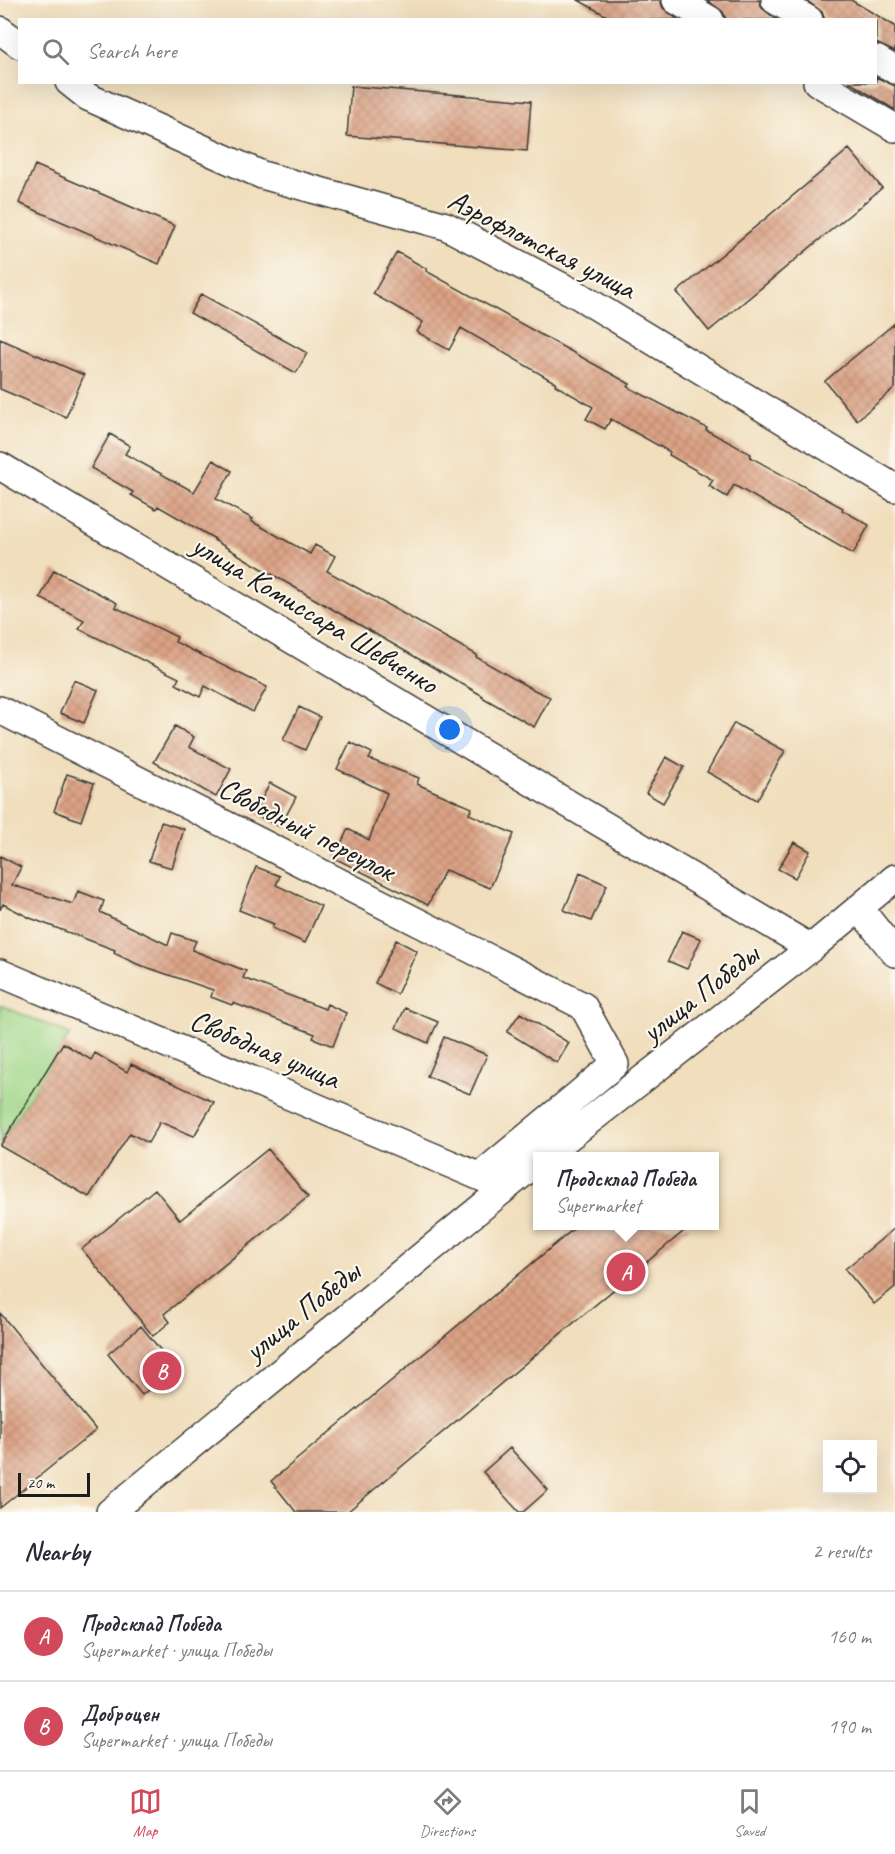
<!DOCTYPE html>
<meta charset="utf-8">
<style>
:root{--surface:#fff;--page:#f7f7f7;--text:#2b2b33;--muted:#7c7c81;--line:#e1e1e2;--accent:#d1495b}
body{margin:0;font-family:Caveat,sans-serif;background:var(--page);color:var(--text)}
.controls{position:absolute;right:18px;bottom:18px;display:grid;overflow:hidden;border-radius:0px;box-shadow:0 6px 24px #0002}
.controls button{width:54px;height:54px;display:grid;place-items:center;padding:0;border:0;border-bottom:2px solid var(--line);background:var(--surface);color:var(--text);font:30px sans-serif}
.scale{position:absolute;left:18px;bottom:15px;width:72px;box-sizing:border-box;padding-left:6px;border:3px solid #1c1c1c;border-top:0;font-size:16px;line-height:21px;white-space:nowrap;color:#1c1c1c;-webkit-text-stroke:4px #fbf7ec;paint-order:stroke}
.you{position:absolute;left:450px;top:730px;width:21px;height:21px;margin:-15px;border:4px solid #fff;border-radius:50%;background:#1a73e8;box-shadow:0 0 0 9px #1a73e833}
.badge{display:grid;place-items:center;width:39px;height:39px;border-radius:50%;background:var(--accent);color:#fff;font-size:20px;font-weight:700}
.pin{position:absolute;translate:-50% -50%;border:3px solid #fff;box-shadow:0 2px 6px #0006}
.popup{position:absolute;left:533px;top:1152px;width:186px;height:78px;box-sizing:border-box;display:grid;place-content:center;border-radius:0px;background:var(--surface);filter:drop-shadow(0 2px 4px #0005);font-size:20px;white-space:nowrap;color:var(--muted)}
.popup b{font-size:22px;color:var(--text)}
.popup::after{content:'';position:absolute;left:50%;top:100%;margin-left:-12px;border:12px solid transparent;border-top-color:var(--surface)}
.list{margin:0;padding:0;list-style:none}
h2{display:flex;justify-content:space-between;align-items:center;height:78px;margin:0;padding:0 24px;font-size:26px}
h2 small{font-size:20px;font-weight:400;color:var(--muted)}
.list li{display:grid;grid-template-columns:39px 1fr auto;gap:18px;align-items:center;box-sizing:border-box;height:90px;padding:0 24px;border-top:2px solid var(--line)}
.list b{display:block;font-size:22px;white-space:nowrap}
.list p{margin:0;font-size:20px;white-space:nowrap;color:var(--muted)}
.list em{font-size:20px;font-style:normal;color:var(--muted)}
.icon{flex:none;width:33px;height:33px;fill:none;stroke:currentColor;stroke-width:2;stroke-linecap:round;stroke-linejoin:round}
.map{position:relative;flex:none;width:895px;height:1512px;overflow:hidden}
.search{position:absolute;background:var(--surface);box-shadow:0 6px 24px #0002;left:18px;right:18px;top:18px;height:66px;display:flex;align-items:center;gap:15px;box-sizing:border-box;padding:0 21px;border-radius:0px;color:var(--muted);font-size:22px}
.sheet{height:258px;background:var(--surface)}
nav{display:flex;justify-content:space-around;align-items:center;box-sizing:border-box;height:84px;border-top:2px solid var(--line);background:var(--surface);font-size:16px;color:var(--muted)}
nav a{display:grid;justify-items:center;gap:3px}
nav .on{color:var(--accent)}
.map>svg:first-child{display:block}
.green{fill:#9fd789;stroke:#5e7a52;stroke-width:1.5}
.building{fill:url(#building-cross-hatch)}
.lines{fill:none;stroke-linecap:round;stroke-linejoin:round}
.minor-casing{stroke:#3c3934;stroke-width:30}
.minor{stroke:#fff;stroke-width:27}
.labels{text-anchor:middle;stroke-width:4.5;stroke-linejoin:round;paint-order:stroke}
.street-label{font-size:30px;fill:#1c1c1c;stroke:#fbf7ec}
</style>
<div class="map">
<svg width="895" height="1512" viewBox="0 0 895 1512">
<defs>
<pattern id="building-cross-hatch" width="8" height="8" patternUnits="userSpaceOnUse" patternTransform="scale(1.5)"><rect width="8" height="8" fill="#dba285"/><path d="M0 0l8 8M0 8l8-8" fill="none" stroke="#bb8b72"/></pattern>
</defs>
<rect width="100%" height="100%" fill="#fbf7ec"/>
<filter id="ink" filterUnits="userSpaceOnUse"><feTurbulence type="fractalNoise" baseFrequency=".0167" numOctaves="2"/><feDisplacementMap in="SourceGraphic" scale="12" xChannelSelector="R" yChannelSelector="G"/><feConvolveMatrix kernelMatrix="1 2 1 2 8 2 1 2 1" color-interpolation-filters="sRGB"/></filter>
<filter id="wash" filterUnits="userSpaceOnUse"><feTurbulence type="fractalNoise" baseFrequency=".008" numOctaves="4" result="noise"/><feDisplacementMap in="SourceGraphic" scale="24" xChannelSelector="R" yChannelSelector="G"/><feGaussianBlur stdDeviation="1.35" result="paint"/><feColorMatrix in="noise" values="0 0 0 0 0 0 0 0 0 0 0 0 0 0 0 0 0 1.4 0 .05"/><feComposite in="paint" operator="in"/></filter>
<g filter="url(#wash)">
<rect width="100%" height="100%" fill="#f0debc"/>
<path class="green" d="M 0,1005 L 70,1034 L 0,1144 Z"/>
<g id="blocks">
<path class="building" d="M 578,0 L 660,0 L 663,8 L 678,20 L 614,20 Z
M 707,0 L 759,0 L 762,8 L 777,20 L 726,20 L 723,12 Z
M 806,0 L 851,0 L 895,26 L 895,52 L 876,43 L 876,20 L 825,20 L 822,12 Z
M 876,77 L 895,86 L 895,110 L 849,82 L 876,82 Z
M 351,86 L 531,101 L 527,151 L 347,136 Z
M 849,149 L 882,188 L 709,331 L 677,292 Z
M 35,165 L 175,226 L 159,264 L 19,203 Z
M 397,252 L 427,269 L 426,271 L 630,384 L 628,387 L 707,428 L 706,430 L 751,454 L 750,457 L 843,508 L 842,510 L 869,525 L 853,554 L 734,485 L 727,497 L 709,486 L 713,480 L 669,455 L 670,452 L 611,419 L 605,429 L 586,419 L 593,407 L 555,385 L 556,383 L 461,328 L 449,350 L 417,332 L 423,322 L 373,294 Z
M 201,294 L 307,353 L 296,373 L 190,313 Z
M 895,323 L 895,388 L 857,420 L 825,381 Z
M 0,339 L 84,375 L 66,417 L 0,389 Z
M 110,434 L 130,446 L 125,454 L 194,492 L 213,460 L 232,471 L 216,499 L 253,519 L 251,521 L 310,554 L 315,545 L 335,556 L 327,571 L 477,655 L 476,657 L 532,689 L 550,697 L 534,727 L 482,697 L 483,696 L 254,564 L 214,540 L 215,539 L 158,506 L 156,509 L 131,495 L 133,492 L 91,468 Z
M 54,570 L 117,603 L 115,607 L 177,637 L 175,642 L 267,687 L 253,712 L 205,686 L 200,697 L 176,684 L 179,678 L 79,629 L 84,620 L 40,598 Z
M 74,680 L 98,690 L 84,723 L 60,713 Z
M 299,707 L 320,717 L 305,750 L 283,740 Z
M 734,723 L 785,751 L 757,800 L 707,772 Z
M 175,726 L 194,737 L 189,747 L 231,769 L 216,797 L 154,762 Z
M 350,742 L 372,753 L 369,759 L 419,778 L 417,784 L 472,808 L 469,814 L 514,834 L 490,888 L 445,870 L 428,905 L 334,858 L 348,829 L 369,840 L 387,793 L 337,769 Z
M 666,757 L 684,767 L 663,803 L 646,793 Z
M 67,774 L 94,783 L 81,821 L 54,811 Z
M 270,783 L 296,797 L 280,827 L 254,814 Z
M 161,822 L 184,829 L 172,868 L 149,861 Z
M 794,842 L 810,851 L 795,878 L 778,869 Z
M 0,856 L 21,867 L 12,885 L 73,904 L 78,891 L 104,901 L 100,912 L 168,945 L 172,933 L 196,941 L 192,950 L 246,971 L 243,978 L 325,1009 L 327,1004 L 346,1013 L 333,1046 L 313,1038 L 315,1034 L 233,1003 L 232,1005 L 211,997 L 213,990 L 137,964 L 114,953 L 115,950 L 30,918 L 3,904 L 0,910 Z
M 256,867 L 280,876 L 276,885 L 321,906 L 305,943 L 272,928 L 274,924 L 239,910 Z
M 580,873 L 607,885 L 591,921 L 564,910 Z
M 682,931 L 701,939 L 687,969 L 668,961 Z
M 396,940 L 417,951 L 397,994 L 375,983 Z
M 405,1008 L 438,1022 L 428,1043 L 396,1028 Z
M 520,1013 L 569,1043 L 557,1063 L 507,1032 Z
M 444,1037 L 487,1055 L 470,1094 L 427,1076 Z
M 63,1043 L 91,1060 L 95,1053 L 127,1072 L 131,1064 L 214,1102 L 194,1136 L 160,1122 L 148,1143 L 130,1133 L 89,1197 L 0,1146 Z
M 268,1149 L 308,1197 L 164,1314 L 170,1322 L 153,1336 L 82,1249 L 155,1189 L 180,1220 Z
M 577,1226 L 690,1226 L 347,1512 L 296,1512 L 271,1481 Z
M 895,1228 L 895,1287 L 874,1304 L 845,1269 Z
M 0,1313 L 96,1430 L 0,1508 Z
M 141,1326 L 175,1368 L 142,1395 L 108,1354 Z
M 510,1448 L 548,1490 L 523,1512 L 519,1512 L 483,1472 Z"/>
</g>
</g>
<g filter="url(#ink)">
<use href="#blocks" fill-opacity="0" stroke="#3c3934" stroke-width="1.5"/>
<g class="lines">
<g class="minor-casing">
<path id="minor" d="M 676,0 L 710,20
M 775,0 L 809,20
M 0,30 L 20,45
M 876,59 L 895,70
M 69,82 L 88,97 L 262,175 L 446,226 L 576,294 L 895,488
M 817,82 L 895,128
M 0,466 L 811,948
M 0,710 L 583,1006 L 615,1064 L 480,1176
M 859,908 L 895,953
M 0,973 L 495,1183
M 544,1156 L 811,948 L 895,878
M 110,1512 L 538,1161"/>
</g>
<use href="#minor" class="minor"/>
</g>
</g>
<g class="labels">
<g class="street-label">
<text transform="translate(542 244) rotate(27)" y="10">Аэрофлотская улица</text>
<text transform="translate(315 614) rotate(31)" y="10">улица Комиссара Шевченко</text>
<text transform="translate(307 829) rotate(27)" y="10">Свободный переулок</text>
<text transform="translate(700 993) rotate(-38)" y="10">улица Победы</text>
<text transform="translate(265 1049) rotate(23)" y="10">Свободная улица</text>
<text transform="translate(302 1311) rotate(-39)" y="10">улица Победы</text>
</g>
</g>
</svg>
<div class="controls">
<button><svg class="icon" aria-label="locate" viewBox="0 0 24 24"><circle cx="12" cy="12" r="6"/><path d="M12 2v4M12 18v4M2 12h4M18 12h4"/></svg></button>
</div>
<div class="scale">20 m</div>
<div class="you"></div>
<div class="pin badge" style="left:626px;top:1272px">A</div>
<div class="popup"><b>Продсклад Победа</b>Supermarket</div>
<div class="pin badge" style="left:162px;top:1371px">B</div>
<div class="search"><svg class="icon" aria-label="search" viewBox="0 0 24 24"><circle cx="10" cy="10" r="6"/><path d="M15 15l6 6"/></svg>Search here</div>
</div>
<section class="sheet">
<h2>Nearby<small>2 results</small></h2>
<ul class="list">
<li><span class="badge">A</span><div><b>Продсклад Победа</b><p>Supermarket · улица Победы</p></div><em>160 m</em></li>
<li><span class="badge">B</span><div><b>Доброцен</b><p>Supermarket · улица Победы</p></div><em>190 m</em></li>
</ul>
</section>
<nav>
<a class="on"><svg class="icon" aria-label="map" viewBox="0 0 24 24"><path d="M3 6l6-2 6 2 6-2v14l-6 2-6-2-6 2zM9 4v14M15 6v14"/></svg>Map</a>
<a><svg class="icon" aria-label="directions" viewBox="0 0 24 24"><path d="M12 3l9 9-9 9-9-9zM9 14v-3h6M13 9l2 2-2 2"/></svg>Directions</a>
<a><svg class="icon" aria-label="saved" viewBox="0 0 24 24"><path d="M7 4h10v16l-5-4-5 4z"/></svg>Saved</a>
</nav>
